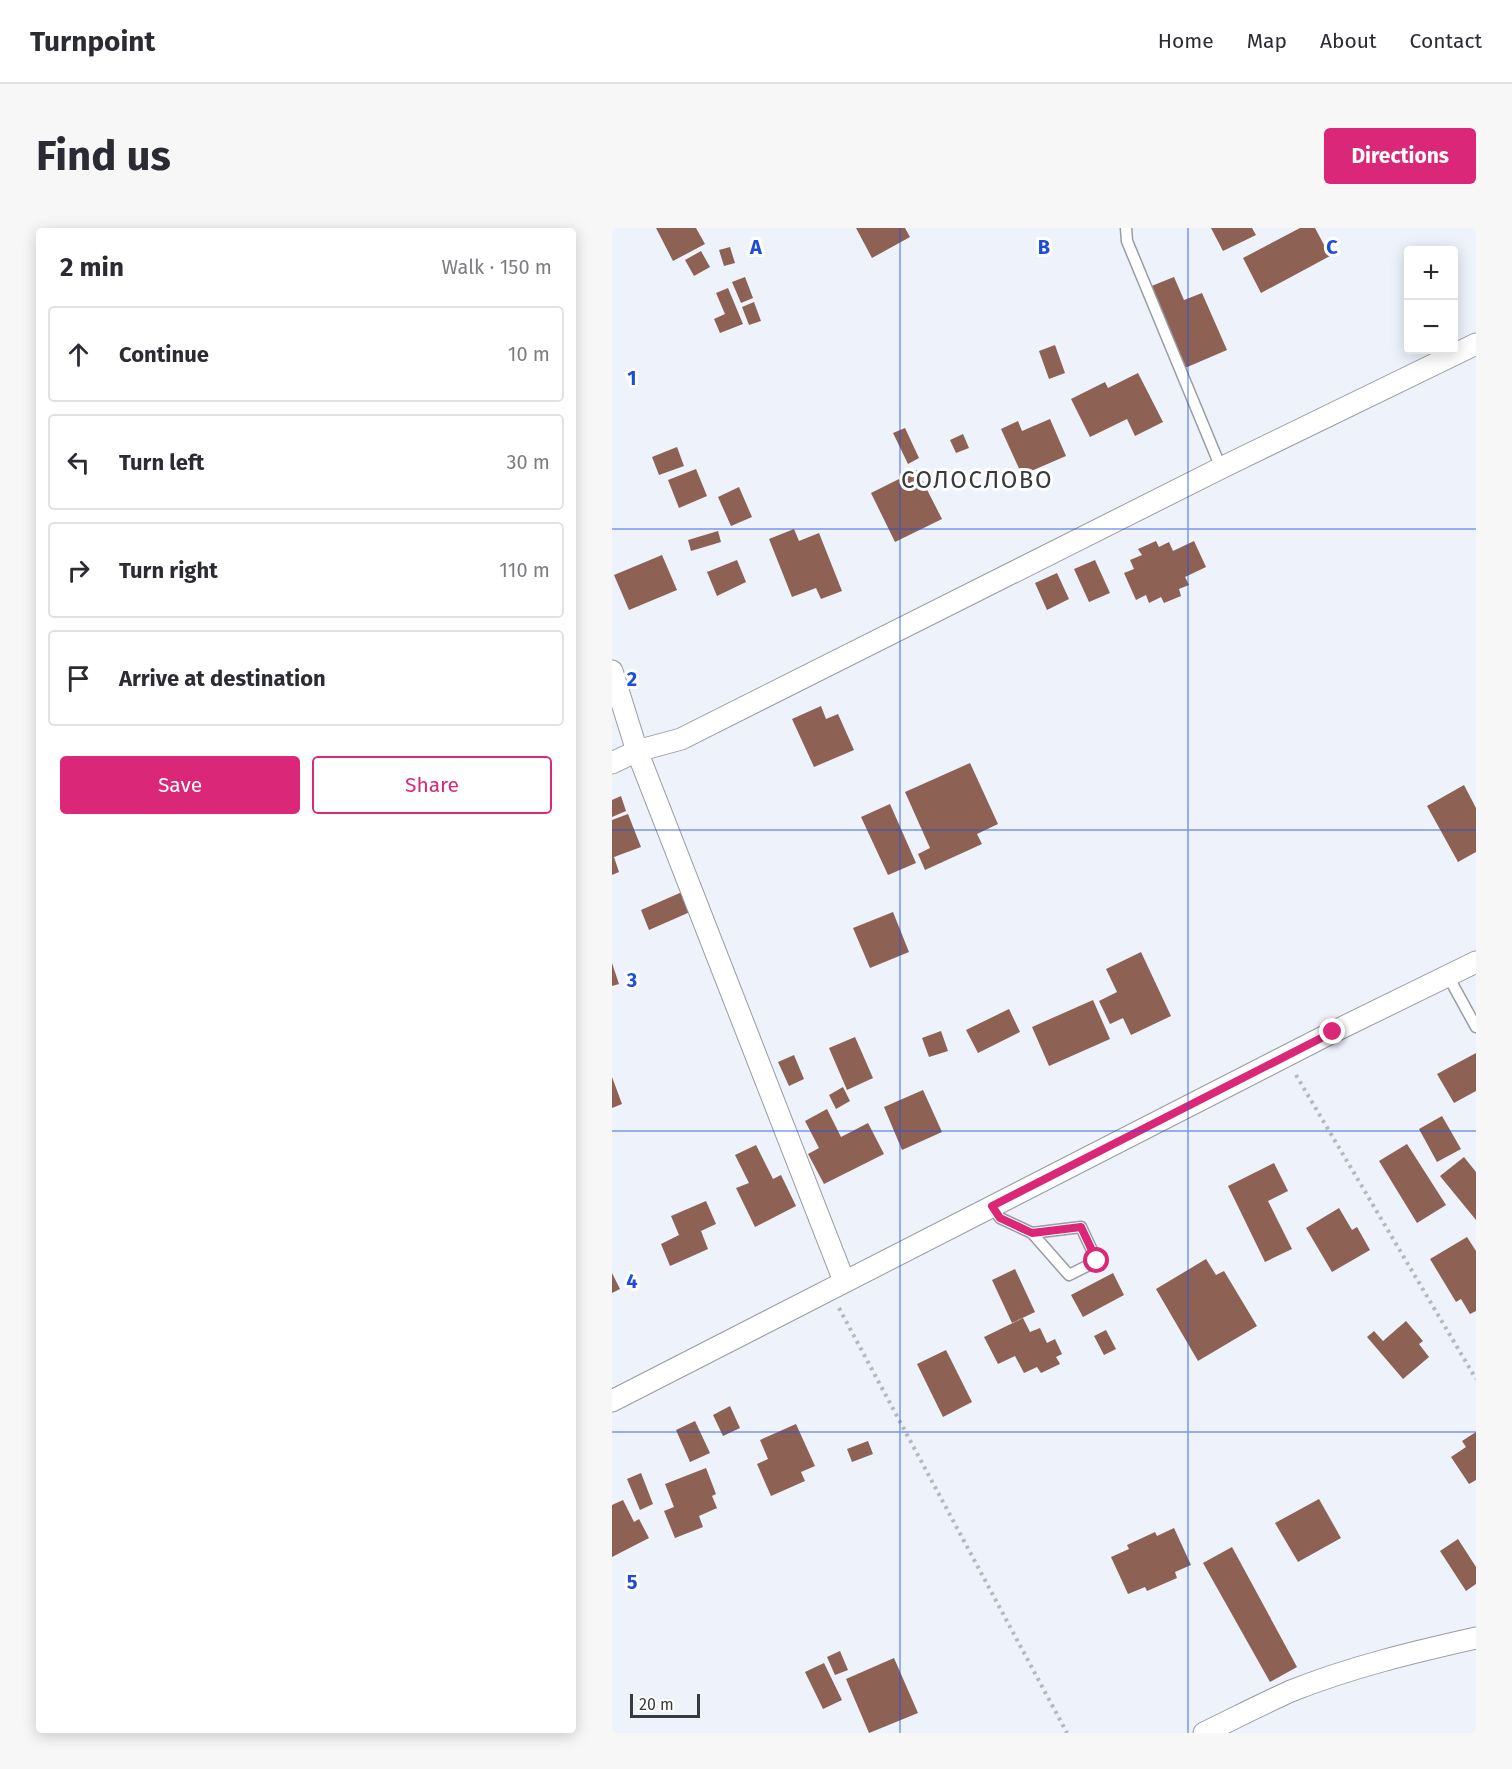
<!DOCTYPE html>
<meta charset="utf-8">
<style>
:root{--surface:#fff;--page:#f7f7f7;--text:#2b2b33;--muted:#7c7c81;--line:#e1e1e2;--accent:#db2777}
body{margin:0;font-family:"Fira Sans",sans-serif;background:var(--page);color:var(--text)}
.controls{position:absolute;right:18px;top:18px;display:grid;overflow:hidden;border-radius:6px;box-shadow:0 3px 15px #0003}
.controls button{width:54px;height:54px;display:grid;place-items:center;padding:0;border:0;border-bottom:2px solid var(--line);background:var(--surface);color:var(--text);font:30px sans-serif}
.scale{position:absolute;left:18px;bottom:15px;width:70px;box-sizing:border-box;padding-left:6px;border:3px solid #383a3e;border-top:0;font-size:16px;line-height:21px;white-space:nowrap;color:#383a3e;-webkit-text-stroke:4px #fff;paint-order:stroke}
.stop{position:absolute;width:18px;height:18px;margin:-14px;border:4px solid #db2777;border-radius:50%;background:#fff}
.stop.end{background:#db2777;border-color:#fff;box-shadow:0 2px 6px #0008}
.list{margin:0;padding:0;list-style:none}
h2{display:flex;justify-content:space-between;align-items:center;height:78px;margin:0;padding:0 24px;font-size:26px}
h2 small{font-size:20px;font-weight:400;color:var(--muted)}
.list li{display:grid;grid-template-columns:39px 1fr auto;gap:18px;align-items:center;box-sizing:border-box;height:96px;margin:0 12px 12px;padding:0 12px;border:2px solid var(--line);border-radius:6px}
.list b{display:block;font-size:22px;white-space:nowrap}
.list em{font-size:20px;font-style:normal;color:var(--muted)}
.actions{display:flex;gap:12px;padding:18px 24px}
.actions a{flex:1;padding:14px 0;border:2px solid var(--accent);border-radius:6px;text-align:center;font-size:21px;color:var(--accent)}
.actions .main{background:var(--accent);color:#fff}
.icon{flex:none;width:33px;height:33px;fill:none;stroke:currentColor;stroke-width:2;stroke-linecap:round;stroke-linejoin:round}
.map{position:relative;flex:none;width:864px;height:1505px;overflow:hidden;border-radius:6px}
header{display:flex;align-items:center;gap:36px;box-sizing:border-box;height:84px;padding:0 30px;background:var(--surface);border-bottom:2px solid var(--line)}
header strong{font-size:28px}
nav{display:flex;gap:33px;margin-inline-start:auto;font-size:21px}
.intro{display:flex;align-items:center;justify-content:space-between;box-sizing:border-box;height:144px;padding:0 36px}
h1{margin:0;font-size:42px}
.button{padding:15px 27px;border-radius:6px;background:var(--accent);color:#fff;font-size:21px;font-weight:700}
main{display:flex;gap:36px;padding:0 36px}
aside{flex:1;background:var(--surface);border-radius:6px;box-shadow:0 3px 15px #0003}
.map>svg:first-child{display:block}
.building{fill:#8e6155}
.lines{fill:none;stroke-linecap:round;stroke-linejoin:round}
.lane-casing{stroke:#989ca4;stroke-width:13}
.street-casing{stroke:#989ca4;stroke-width:23}
.path{stroke:#b4b8bf;stroke-width:4;stroke-dasharray:3 4.5;stroke-linecap:butt}
.lane{stroke:#fff;stroke-width:10}
.street{stroke:#fff;stroke-width:21}
.route{stroke:#db2777;stroke-width:8}
.grid{fill:none;stroke:#1d4ed8;stroke-width:1.5;stroke-opacity:0.55}
.labels{text-anchor:middle;stroke-width:6;stroke-linejoin:round;paint-order:stroke}
.quarter-label{font-size:24px;letter-spacing:1.5px;fill:#383a3e;stroke:#fff}
.grid-label{font-size:20px;text-anchor:middle;font-weight:bold;fill:#1d4ed8;stroke:#fff;stroke-width:6;stroke-linejoin:round;paint-order:stroke}
</style>
<header>
<strong>Turnpoint</strong>
<nav><a>Home</a><a>Map</a><a>About</a><a>Contact</a></nav>
</header>
<div class="intro"><h1>Find us</h1><a class="button">Directions</a></div>
<main>
<aside>
<h2>2 min<small>Walk · 150 m</small></h2>
<ul class="list">
<li><svg class="icon" aria-label="ahead" viewBox="0 0 24 24"><path d="M12 20V5M6 11l6-6 6 6"/></svg><div><b>Continue</b></div><em>10 m</em></li>
<li><svg class="icon" aria-label="left" viewBox="0 0 24 24"><path d="M17 20v-9H6M10 6l-5 5 5 5"/></svg><div><b>Turn left</b></div><em>30 m</em></li>
<li><svg class="icon" aria-label="right" viewBox="0 0 24 24"><path d="M7 20v-9h11M14 6l5 5-5 5"/></svg><div><b>Turn right</b></div><em>110 m</em></li>
<li><svg class="icon" aria-label="arrive" viewBox="0 0 24 24"><path d="M6 21V4h12l-3 4 3 4H6"/></svg><div><b>Arrive at destination</b></div></li>
</ul>
<div class="actions"><a class="main">Save</a><a>Share</a></div>
</aside>
<div class="map">
<svg width="864" height="1505" viewBox="0 0 864 1505">
<rect width="100%" height="100%" fill="#edf2fb"/>
<path class="building" d="M 44,0 L 84,0 L 93,16 L 61,33 Z
M 244,0 L 293,0 L 298,9 L 260,30 Z
M 599,0 L 640,0 L 644,7 L 611,23 Z
M 688,0 L 703,0 L 718,28 L 649,65 L 631,30 Z
M 118,19 L 123,35 L 112,38 L 107,22 Z
M 89,23 L 98,39 L 82,48 L 73,32 Z
M 133,49 L 141,70 L 129,75 L 120,54 Z
M 562,49 L 572,72 L 590,65 L 615,122 L 573,140 L 537,59 Z
M 116,60 L 131,96 L 108,105 L 102,91 L 113,86 L 104,65 Z
M 142,74 L 149,93 L 137,97 L 130,79 Z
M 443,117 L 453,145 L 437,151 L 427,123 Z
M 526,145 L 551,194 L 523,208 L 515,191 L 478,209 L 459,171 L 493,154 L 496,160 Z
M 438,191 L 454,228 L 410,247 L 389,201 L 406,193 L 410,203 Z
M 293,200 L 307,230 L 296,236 L 281,205 Z
M 351,206 L 357,220 L 344,225 L 338,212 Z
M 65,219 L 72,238 L 47,247 L 40,229 Z
M 84,241 L 95,268 L 67,280 L 56,252 Z
M 305,242 L 330,291 L 283,314 L 259,265 Z
M 127,259 L 140,289 L 119,298 L 106,269 Z
M 182,301 L 187,313 L 207,305 L 230,363 L 209,371 L 204,360 L 180,369 L 157,311 Z
M 106,303 L 109,314 L 79,323 L 76,312 Z
M 544,313 L 547,319 L 557,314 L 561,323 L 582,313 L 594,339 L 573,349 L 577,357 L 567,361 L 569,368 L 552,375 L 549,369 L 537,375 L 534,367 L 524,372 L 512,345 L 522,341 L 518,332 L 530,327 L 526,321 Z
M 50,327 L 65,362 L 17,382 L 2,347 Z
M 125,332 L 134,354 L 105,368 L 95,344 Z
M 483,332 L 498,365 L 477,374 L 462,341 Z
M 445,345 L 457,371 L 435,382 L 423,355 Z
M 209,478 L 214,491 L 226,486 L 242,522 L 202,539 L 180,491 Z
M 358,535 L 386,596 L 365,606 L 370,616 L 313,642 L 306,626 L 318,620 L 293,564 Z
M 852,557 L 864,580 L 864,624 L 846,634 L 815,578 Z
M 9,568 L 14,583 L 0,589 L 0,572 Z
M 278,576 L 304,635 L 276,647 L 249,589 Z
M 16,586 L 29,619 L 2,629 L 7,644 L 0,647 L 0,592 Z
M 70,664 L 78,684 L 37,702 L 29,682 Z
M 281,684 L 297,724 L 258,740 L 241,700 Z
M 529,724 L 559,788 L 519,807 L 511,790 L 498,796 L 487,773 L 505,764 L 494,741 Z
M 0,735 L 7,756 L 0,758 Z
M 481,772 L 498,811 L 437,838 L 420,799 Z
M 397,781 L 408,804 L 366,825 L 354,802 Z
M 329,803 L 336,823 L 317,829 L 310,810 Z
M 243,809 L 261,850 L 235,862 L 217,820 Z
M 864,825 L 864,863 L 842,875 L 825,846 Z
M 182,827 L 192,851 L 177,858 L 166,834 Z
M 0,849 L 10,876 L 0,880 Z
M 231,859 L 238,873 L 224,881 L 217,867 Z
M 311,862 L 330,904 L 290,922 L 272,879 Z
M 215,881 L 229,909 L 256,895 L 272,926 L 212,956 L 196,926 L 207,920 L 193,893 Z
M 830,888 L 849,921 L 825,934 L 807,901 Z
M 795,916 L 834,977 L 805,995 L 767,933 Z
M 144,917 L 161,951 L 169,947 L 184,978 L 143,999 L 124,960 L 137,955 L 123,927 Z
M 852,929 L 864,944 L 864,992 L 828,948 Z
M 662,935 L 676,963 L 656,973 L 680,1021 L 653,1034 L 616,958 Z
M 94,973 L 104,996 L 89,1003 L 96,1021 L 58,1038 L 49,1016 L 67,1007 L 59,988 Z
M 727,980 L 740,1002 L 745,999 L 758,1022 L 720,1044 L 694,1000 Z
M 855,1009 L 864,1023 L 864,1083 L 858,1086 L 849,1071 L 844,1074 L 818,1031 Z
M 594,1031 L 604,1047 L 612,1043 L 645,1098 L 586,1133 L 544,1061 Z
M 403,1041 L 423,1084 L 400,1095 L 380,1052 Z
M 0,1045 L 8,1061 L 0,1065 Z
M 501,1045 L 512,1067 L 471,1089 L 459,1067 Z
M 411,1090 L 418,1104 L 428,1100 L 435,1115 L 443,1111 L 450,1126 L 444,1129 L 448,1136 L 429,1145 L 425,1139 L 412,1145 L 403,1128 L 386,1136 L 372,1109 Z
M 794,1093 L 811,1113 L 807,1116 L 817,1129 L 791,1151 L 755,1109 L 762,1103 L 771,1113 Z
M 494,1102 L 504,1121 L 492,1127 L 482,1108 Z
M 334,1122 L 360,1174 L 331,1189 L 305,1136 Z
M 118,1178 L 128,1200 L 111,1208 L 101,1187 Z
M 83,1193 L 98,1225 L 78,1234 L 64,1202 Z
M 184,1196 L 203,1238 L 189,1244 L 193,1253 L 159,1268 L 145,1236 L 156,1231 L 148,1212 Z
M 864,1204 L 864,1252 L 857,1256 L 839,1229 L 854,1219 L 850,1213 Z
M 256,1213 L 261,1226 L 240,1234 L 235,1221 Z
M 94,1240 L 104,1266 L 100,1268 L 105,1280 L 87,1288 L 91,1299 L 63,1310 L 52,1283 L 62,1279 L 53,1256 Z
M 29,1245 L 41,1276 L 28,1282 L 15,1251 Z
M 707,1271 L 729,1310 L 686,1334 L 663,1295 Z
M 11,1272 L 22,1294 L 27,1291 L 37,1310 L 0,1329 L 0,1277 Z
M 562,1300 L 579,1337 L 563,1344 L 565,1350 L 535,1363 L 533,1359 L 516,1366 L 499,1329 L 517,1321 L 515,1317 L 543,1304 L 545,1308 Z
M 846,1311 L 864,1339 L 864,1356 L 854,1363 L 828,1323 Z
M 620,1319 L 685,1439 L 658,1454 L 591,1335 Z
M 228,1423 L 236,1442 L 223,1447 L 215,1429 Z
M 282,1430 L 306,1485 L 257,1505 L 234,1451 Z
M 212,1435 L 230,1472 L 211,1481 L 193,1444 Z"/>
<g class="lines">
<g class="lane-casing">
<path id="lane" d="M 514,0 L 515,13 L 609,240
M 836,748 L 864,799
M 380,978 L 388,990 L 420,1005 L 457,1047 L 485,1033 L 469,999 L 420,1005"/>
</g>
<g class="street-casing">
<path id="street" d="M 0,443 L 25,523 L 232,1053
M 0,535 L 25,523 L 69,511 L 609,240 L 864,116
M 0,1173 L 721,804 L 864,734
M 592,1505 C 621,1491 650,1476 679,1463 C 739,1439 802,1424 864,1410"/>
</g>
<path class="path" d="M 684,847 L 864,1151
M 227,1080 L 455,1505"/>
<use href="#lane" class="lane"/>
<use href="#street" class="street"/>
</g>
<g class="lines">
<path class="route" d="M 485,1033 L 469,999 L 420,1005 L 388,990 L 380,978 L 721,804"/>
</g>
<path class="grid" d="M 288,0 L 288,1505M 576,0 L 576,1505M 0,301 L 864,301M 0,602 L 864,602M 0,903 L 864,903M 0,1204 L 864,1204"/>
<g class="labels">
<g class="quarter-label">
<text x="365" y="260">СОЛОСЛОВО</text>
</g>
</g>
<g class="grid-label">
<text x="144" y="26">A</text>
<text x="432" y="26">B</text>
<text x="720" y="26">C</text>
<text x="20" y="157">1</text>
<text x="20" y="458">2</text>
<text x="20" y="759">3</text>
<text x="20" y="1060">4</text>
<text x="20" y="1361">5</text>
</g>
</svg>
<div class="controls">
<button>+</button>
<button>−</button>
</div>
<div class="scale">20 m</div>
<div class="stop" style="left:485px;top:1033px"></div>
<div class="stop end" style="left:721px;top:804px"></div>
</div>
</main>
